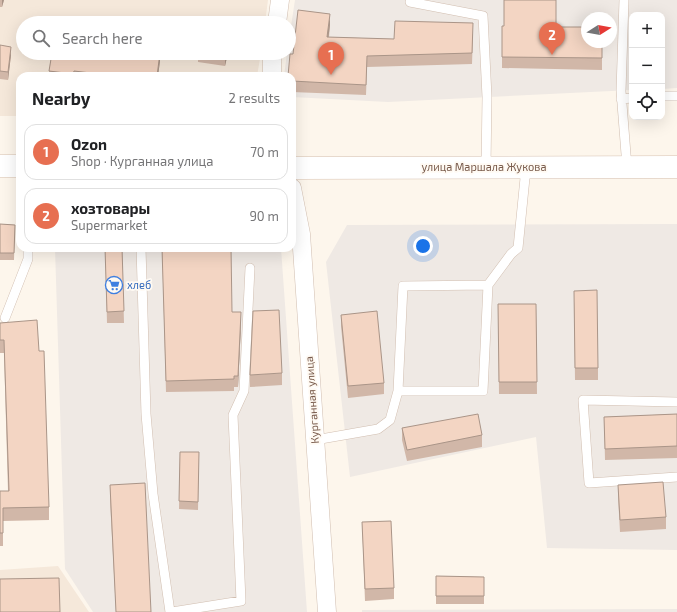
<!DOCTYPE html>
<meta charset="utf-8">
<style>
:root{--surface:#fff;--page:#f2f2f2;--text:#202124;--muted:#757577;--line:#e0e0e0;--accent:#e76f51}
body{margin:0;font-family:"Exo 2",sans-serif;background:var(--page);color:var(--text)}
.controls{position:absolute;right:12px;top:12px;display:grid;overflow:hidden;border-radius:8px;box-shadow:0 4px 16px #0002}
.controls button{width:36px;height:36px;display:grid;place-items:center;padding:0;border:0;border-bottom:1px solid var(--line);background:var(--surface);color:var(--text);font:20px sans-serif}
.compass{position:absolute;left:581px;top:12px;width:36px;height:36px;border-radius:50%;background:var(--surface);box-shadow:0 4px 16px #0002;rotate:79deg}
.you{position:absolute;left:423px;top:246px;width:14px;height:14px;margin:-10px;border:3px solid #fff;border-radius:50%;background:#1a73e8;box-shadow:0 0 0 6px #1a73e833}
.badge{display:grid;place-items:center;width:26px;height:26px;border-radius:50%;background:var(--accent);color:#fff;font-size:13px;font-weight:700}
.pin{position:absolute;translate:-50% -33px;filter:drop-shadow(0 1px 2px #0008)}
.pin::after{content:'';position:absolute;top:21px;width:14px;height:12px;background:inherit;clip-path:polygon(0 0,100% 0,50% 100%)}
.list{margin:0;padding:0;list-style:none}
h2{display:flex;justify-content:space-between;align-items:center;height:52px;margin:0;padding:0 16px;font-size:17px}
h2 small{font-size:13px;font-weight:400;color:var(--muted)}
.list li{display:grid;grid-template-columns:26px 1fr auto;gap:12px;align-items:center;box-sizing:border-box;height:56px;margin:0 8px 8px;padding:0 8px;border:1px solid var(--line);border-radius:12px}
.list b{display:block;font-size:15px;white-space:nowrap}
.list p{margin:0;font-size:13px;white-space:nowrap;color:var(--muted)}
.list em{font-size:13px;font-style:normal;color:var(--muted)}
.icon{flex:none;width:22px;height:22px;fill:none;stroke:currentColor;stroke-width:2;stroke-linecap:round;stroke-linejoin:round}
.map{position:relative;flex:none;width:677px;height:612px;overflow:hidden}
.search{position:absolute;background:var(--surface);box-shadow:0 4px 16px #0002;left:16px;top:16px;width:280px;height:44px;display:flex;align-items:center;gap:10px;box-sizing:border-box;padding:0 14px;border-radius:22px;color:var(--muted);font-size:15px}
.panel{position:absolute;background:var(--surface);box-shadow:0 4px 16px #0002;left:16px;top:72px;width:280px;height:180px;border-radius:12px}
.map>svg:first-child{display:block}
.residential{fill:#f5e8da}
.industrial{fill:#efe9e4;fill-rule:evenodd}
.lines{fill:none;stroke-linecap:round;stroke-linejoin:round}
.lane-casing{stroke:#d1beb0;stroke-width:10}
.street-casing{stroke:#d1beb0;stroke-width:19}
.secondary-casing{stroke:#d6c0b0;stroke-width:23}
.lane{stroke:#fff;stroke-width:9}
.street{stroke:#fff;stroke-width:18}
.secondary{stroke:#fff;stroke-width:22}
.wall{fill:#d1b7a8}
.shaded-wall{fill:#aa9588}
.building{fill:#f3d5c3;stroke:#aa9588}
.labels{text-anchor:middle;stroke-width:3.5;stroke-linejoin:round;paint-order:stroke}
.street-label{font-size:11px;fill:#7a5c4d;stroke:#fffaf3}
.shop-label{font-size:11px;fill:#366cbe;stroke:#fffaf3;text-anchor:start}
</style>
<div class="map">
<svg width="677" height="612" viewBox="0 0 677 612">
<rect width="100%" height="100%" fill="#fdf6ec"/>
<path class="residential" d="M 0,0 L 268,0 L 265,23 L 23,23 L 23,53 L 261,53 L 257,76 L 20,76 L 20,116 L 0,116 Z
M 58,566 L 89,612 L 0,612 L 0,570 Z"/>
<path class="industrial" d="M 295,0 L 677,0 L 677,88 L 662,89 L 662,15 L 632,15 L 632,90 L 388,102 L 292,97 L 292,76 L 284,76 L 287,53 L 289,53 L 289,39 ZM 587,18 L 611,18 L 611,42 L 587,42 Z
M 677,224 L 677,550 L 547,548 L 536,437 L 350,477 L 326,262 L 347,225 Z
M 55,248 L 281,248 L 307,612 L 93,612 L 65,569 Z
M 677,609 L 677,612 L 362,612 L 362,610 Z"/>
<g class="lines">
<g class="lane-casing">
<path id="lane" d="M 624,0 L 621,91 L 627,167
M 410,2 L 483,16 L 487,97 L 486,167
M 662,96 L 677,96
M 621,99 L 632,98
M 141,248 L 146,414 L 153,494 L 170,612
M 5,318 L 28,259 L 28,248
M 398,391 L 483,391 L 488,285 L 511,254 L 518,248 L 526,168
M 677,402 L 583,400 L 589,483 L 677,477
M 315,440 L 378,429 L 390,420 L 398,391 L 403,286 L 488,285
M 172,612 L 241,601 L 233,415 L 244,391 L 250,268"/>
</g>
<g class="street-casing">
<path id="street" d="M 277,23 L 280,0
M 272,76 L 272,53
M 292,188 L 301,234 L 327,612"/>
</g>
<g class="secondary-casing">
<path id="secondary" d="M 0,166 L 20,166
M 292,168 L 677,167"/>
</g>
<use href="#lane" class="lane"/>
<use href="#street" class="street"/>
<use href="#secondary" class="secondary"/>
</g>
<path class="wall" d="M 0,0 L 4,0 L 2,7 L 0,7 Z
M 330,25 L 329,37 L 394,39 L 473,34 L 472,64 L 367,67 L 366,95 L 292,92 L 293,54 Z
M 502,26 L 556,27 L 602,42 L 602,70 L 502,68 Z
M 0,45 L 11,55 L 8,80 L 0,79 Z
M 198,53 L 228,53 L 225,66 L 198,62 Z
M 96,55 L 160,61 L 158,76 L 49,76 L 49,71 Z
M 0,224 L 15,225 L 14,260 L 0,260 Z
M 105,248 L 122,248 L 124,323 L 107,323 Z
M 162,248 L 232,312 L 241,324 L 238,387 L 234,387 L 234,391 L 166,392 Z
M 574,302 L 598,368 L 598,380 L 575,380 Z
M 498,304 L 536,304 L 537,394 L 499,394 Z
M 341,315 L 384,383 L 384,394 L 348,398 L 341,326 Z
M 0,323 L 49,507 L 49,520 L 3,521 L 3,546 L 0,546 L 0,491 L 8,491 L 4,353 L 0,353 Z
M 282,373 L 282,385 L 250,387 L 250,375 Z
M 677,414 L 677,458 L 605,460 L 604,417 Z
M 402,428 L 482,435 L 482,447 L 407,461 L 402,440 Z
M 180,452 L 199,452 L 198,510 L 179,509 Z
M 110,485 L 151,612 L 116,612 L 110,500 Z
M 618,485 L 666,517 L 666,529 L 620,532 L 618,496 Z
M 362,522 L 394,588 L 394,599 L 365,601 Z
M 436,576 L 484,577 L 484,604 L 436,604 Z"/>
<path class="shaded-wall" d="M 2,0 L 4,0 L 2,7 Z
M 330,14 L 330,25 L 327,48 L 327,37 Z
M 11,47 L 11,55 L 8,80 L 8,72 Z
M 160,53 L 160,61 L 158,76 L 157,76 Z
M 226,53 L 228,53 L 225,66 L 225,58 Z
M 241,312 L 241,324 L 238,387 L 238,376 Z"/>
<path class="building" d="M 504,0 L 556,0 L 556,27 L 587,27 L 587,42 L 602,42 L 602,58 L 502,57 L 502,26 L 504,26 Z
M 298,10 L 330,14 L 327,37 L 394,39 L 395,21 L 473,23 L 472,53 L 367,56 L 366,85 L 292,81 L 292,76 L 288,76 L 290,54 L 293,54 Z
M 0,45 L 11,47 L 8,72 L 0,71 Z
M 52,53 L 82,53 L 96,55 L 96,53 L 160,53 L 157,76 L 141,76 L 117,74 L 116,76 L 74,71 L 73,74 L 49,71 Z
M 198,53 L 226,53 L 225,58 L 198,54 Z
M 0,224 L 15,225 L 14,253 L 0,253 Z
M 105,248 L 122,248 L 124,311 L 107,312 Z
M 162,248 L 231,248 L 232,312 L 241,312 L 238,376 L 234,376 L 234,379 L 166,381 Z
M 597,290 L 598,368 L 575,368 L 574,291 Z
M 498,304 L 536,304 L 537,382 L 499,382 Z
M 279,310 L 282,373 L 250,375 L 253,311 Z
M 377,311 L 384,383 L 348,386 L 341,315 Z
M 37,320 L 39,351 L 44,351 L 49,507 L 3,508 L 3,533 L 0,533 L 0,491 L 9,491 L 4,340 L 0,340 L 0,323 Z
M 478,414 L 482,435 L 407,450 L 402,428 Z
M 677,414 L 677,446 L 605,449 L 604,417 Z
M 180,452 L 199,452 L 198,502 L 179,501 Z
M 663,482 L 666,517 L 620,520 L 618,485 Z
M 145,483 L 151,612 L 116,612 L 110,485 Z
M 391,521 L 394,588 L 365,589 L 362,522 Z
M 436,576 L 484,577 L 484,596 L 436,596 Z
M 59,578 L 60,612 L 0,612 L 0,579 Z"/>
<defs>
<g id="supermarket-ring" transform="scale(0.9)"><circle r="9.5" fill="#fffaf3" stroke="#3f7fe0" stroke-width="1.5"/><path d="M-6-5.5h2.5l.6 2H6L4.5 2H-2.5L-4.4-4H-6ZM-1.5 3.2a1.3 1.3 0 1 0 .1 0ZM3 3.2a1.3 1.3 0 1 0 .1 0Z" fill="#3f7fe0"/></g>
</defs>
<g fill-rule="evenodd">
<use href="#supermarket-ring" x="114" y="285"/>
</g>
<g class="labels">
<g class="street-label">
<text x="484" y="171">улица Маршала Жукова</text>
<text transform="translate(312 400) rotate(-94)" y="4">Курганная улица</text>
</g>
<g class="shop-label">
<text x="127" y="289">хлеб</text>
</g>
</g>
</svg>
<div class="controls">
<button>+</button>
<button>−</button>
<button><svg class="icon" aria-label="locate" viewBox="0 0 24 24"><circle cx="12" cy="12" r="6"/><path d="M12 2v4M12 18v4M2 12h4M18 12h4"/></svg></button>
</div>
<svg class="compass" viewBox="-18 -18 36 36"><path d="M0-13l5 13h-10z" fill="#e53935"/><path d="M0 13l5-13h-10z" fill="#757577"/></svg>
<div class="you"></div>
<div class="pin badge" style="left:331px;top:75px">1</div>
<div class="pin badge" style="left:552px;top:55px">2</div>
<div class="search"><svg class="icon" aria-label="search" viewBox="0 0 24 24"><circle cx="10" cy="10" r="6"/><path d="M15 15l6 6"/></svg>Search here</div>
<section class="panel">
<h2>Nearby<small>2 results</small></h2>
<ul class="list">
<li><span class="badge">1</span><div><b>Ozon</b><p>Shop · Курганная улица</p></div><em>70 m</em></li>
<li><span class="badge">2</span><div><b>хозтовары</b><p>Supermarket</p></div><em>90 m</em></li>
</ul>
</section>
</div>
